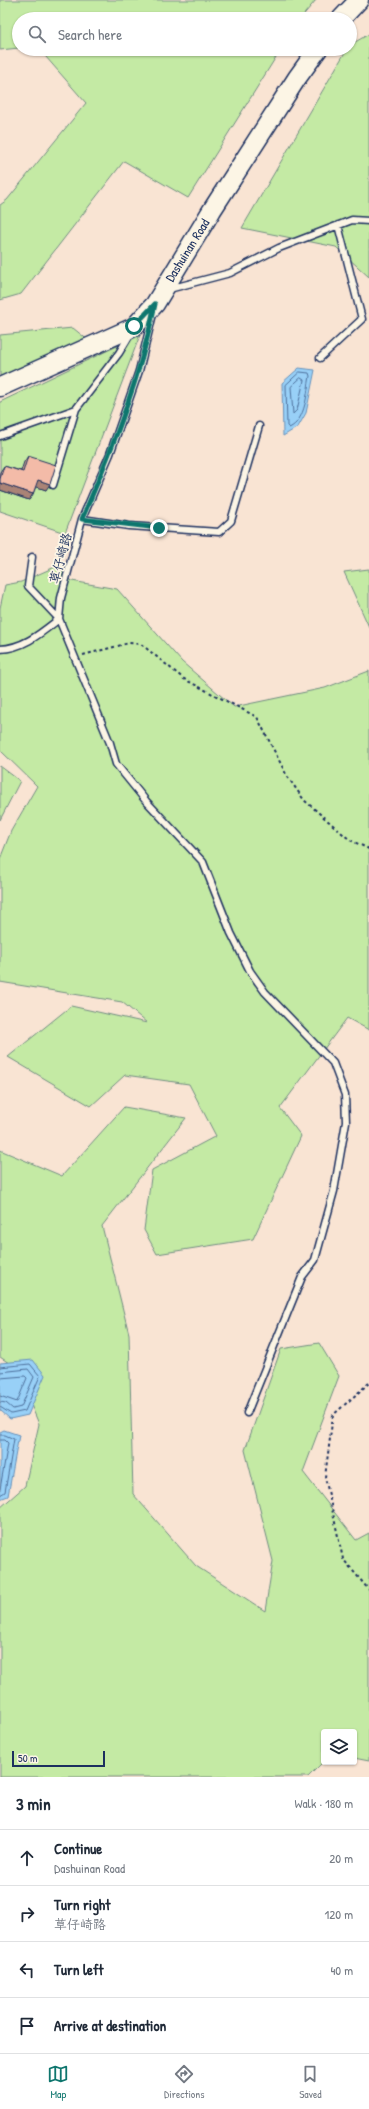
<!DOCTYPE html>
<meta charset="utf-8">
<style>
:root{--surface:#fff;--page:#f6f6f7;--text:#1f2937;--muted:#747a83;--line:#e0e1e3;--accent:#0f766e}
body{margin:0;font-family:"Patrick Hand","LXGW WenKai TC",sans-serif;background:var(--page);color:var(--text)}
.controls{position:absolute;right:12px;bottom:12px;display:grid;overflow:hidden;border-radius:4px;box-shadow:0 1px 3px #0004}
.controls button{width:36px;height:36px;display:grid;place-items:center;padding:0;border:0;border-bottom:1px solid var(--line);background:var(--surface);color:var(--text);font:20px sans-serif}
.scale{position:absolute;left:12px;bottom:10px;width:93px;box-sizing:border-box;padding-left:4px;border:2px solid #1b2f5e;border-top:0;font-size:11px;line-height:14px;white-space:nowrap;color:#1b2f5e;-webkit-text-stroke:3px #fcf5e5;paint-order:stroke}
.stop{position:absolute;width:12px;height:12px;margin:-9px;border:3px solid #0f766e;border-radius:50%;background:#fff}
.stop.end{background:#0f766e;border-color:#fff;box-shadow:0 1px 4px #0008}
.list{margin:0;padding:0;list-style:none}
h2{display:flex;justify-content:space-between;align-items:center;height:52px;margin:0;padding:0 16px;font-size:17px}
h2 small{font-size:13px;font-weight:400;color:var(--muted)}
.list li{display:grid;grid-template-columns:26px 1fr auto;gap:12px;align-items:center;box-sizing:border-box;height:56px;padding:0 16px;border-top:1px solid var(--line)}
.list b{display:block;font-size:15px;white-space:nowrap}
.list p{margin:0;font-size:13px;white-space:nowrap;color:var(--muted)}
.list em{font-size:13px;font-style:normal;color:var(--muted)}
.icon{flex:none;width:22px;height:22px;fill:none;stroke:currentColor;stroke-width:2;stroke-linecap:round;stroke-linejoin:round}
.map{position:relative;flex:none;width:369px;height:1777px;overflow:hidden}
.search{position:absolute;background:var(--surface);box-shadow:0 1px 3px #0004;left:12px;right:12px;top:12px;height:44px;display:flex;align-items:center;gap:10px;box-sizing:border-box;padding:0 14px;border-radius:22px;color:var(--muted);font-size:15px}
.sheet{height:276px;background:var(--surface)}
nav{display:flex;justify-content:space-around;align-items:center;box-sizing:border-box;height:56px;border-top:1px solid var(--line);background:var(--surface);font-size:11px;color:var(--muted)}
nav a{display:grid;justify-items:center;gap:2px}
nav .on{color:var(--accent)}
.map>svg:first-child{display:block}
.green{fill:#c4eaa4;stroke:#708c81}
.water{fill:#98d0f7;stroke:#6690ba}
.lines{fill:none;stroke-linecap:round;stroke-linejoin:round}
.shore{stroke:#4d6f9b;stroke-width:1}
.lane-casing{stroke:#1b2f5e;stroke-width:9}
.secondary-casing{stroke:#1b2f5e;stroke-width:21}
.path{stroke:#1b2f5e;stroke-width:2;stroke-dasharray:3 3;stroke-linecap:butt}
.lane{stroke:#fcf5e5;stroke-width:6}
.secondary{stroke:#fcf5e5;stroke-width:18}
.wall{fill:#d1a190;stroke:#1b2f5e}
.shaded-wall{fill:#aa8376;stroke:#1b2f5e}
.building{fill:#f3bba8;stroke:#1b2f5e}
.route{stroke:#0f766e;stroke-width:5}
.labels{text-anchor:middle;stroke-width:3.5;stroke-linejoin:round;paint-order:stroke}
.street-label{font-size:13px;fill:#1b2f5e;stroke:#fcf5e5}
</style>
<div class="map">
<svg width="369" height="1777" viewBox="0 0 369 1777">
<rect width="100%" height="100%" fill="#f9e4d3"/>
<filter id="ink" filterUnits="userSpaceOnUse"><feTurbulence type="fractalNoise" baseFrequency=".025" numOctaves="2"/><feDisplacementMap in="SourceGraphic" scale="8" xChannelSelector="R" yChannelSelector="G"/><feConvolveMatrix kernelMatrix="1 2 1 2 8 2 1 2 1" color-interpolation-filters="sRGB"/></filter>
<g filter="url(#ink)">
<path class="green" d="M 0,0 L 316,0 L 300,19 L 19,19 L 19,48 L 0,50 Z
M 369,34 L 369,277 L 336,247 L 242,228 L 347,49 L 350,49 L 350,45 Z
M 39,49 L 281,49 L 188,198 L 124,161 L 21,294 L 0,300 L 0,205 L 7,200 L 86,103 Z
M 73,328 L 89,341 L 0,383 L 0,335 Z
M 140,335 L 65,533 L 0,511 L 0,402 Z
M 57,566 L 72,581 L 117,589 L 182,662 L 234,707 L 325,688 L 369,671 L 369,1030 L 347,1018 L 280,1108 L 301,1136 L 253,1239 L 157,1254 L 144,1230 L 152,1170 L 216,1136 L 189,1084 L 125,1075 L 91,1106 L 8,1057 L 71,1006 L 147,1023 L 122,1002 L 0,982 L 0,859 L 11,831 L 37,786 L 0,750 L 0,608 L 5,585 L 21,582 Z
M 369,569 L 369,627 L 344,572 Z
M 0,766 L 20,781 L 0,820 Z
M 124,1107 L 186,1118 L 102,1226 L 129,1334 L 133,1494 L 196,1566 L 265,1611 L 273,1561 L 245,1450 L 281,1349 L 319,1343 L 339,1376 L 303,1472 L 356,1540 L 369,1533 L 369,1761 L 354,1758 L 354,1732 L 324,1732 L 324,1761 L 308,1777 L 0,1777 L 0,1508 L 25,1486 L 39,1424 L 15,1367 L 0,1357 L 0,1150 L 62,1176 Z"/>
<path class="water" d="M 299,368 L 315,370 L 306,413 L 298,427 L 283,436 L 282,383 Z
M 33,1360 L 45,1375 L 28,1415 L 10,1419 L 0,1410 L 0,1363 Z
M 4,1430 L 19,1435 L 8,1496 L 0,1499 L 0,1432 Z"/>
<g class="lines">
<path class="shore" d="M 300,372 L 309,373 L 310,376 C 307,391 306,421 289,428 L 287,426 L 286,385 Z
M 301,378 L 304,380 L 297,410 L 293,414 L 291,387 Z
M 0,1367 L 30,1364 L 40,1376 L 25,1411 L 11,1414 L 0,1407
M 0,1372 L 28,1369 L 34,1377 L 21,1407 L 13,1409 L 6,1403 L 0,1402
M 0,1378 L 25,1376 L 27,1378 L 17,1402 L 0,1396
M 0,1435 L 5,1435 L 14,1439 L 5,1492 L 0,1495
M 0,1440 L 5,1440 L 8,1443 L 0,1489"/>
<g class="lane-casing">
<path id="lane" d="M 169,289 L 230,273 L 279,248 L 352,220 L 369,221
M 320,358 L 362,319 L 338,225
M 0,436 L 76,409
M 53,485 L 76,409 L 119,353 L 131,333
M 82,519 L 129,526 L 219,532 L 231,521 L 259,426
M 32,557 L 28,586 L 59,619 L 110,743 L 116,764 L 146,801 L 203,862 L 231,933 L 250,971 L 265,992 L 333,1063 L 345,1095 L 346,1122 L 334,1191 L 315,1260 L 302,1277 L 247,1413
M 0,649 C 24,648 41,633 59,619 L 61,598 L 82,519 L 110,454 L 139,371 L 153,314"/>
</g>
<g class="secondary-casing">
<path id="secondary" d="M 341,19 L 359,0
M 0,387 L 134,327 L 155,304 L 212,210 L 297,78 L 318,49"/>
</g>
<path class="path" d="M 83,655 L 129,643 L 141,644 L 184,679 L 257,717 L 287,776 L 304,800 L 350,840 L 369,849
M 369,1383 L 333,1415 L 325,1477 L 343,1559 L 369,1590"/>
<use href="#lane" class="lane"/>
<use href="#secondary" class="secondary"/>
</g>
<path class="wall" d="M 28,456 L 46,490 L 36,486 L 33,494 L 29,500 L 0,490 L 0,472 L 4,466 L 21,471 L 24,462 Z"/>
<path class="shaded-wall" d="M 38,480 L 50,484 L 46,490 L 34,486 Z
M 0,483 L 33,494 L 29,500 L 0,490 Z"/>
<path class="building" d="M 28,456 L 56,465 L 50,484 L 38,480 L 33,494 L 0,483 L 0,479 L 4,466 L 23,472 Z"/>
</g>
<g class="lines" filter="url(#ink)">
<path class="route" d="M 134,326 L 155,304 C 140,379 112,449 82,519 L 159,528"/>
</g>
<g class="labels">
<g class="street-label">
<text transform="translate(187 250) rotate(-58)" y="5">Dashuinan Road</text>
<text transform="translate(60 558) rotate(-75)" y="5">草仔崎路</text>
</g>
</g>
</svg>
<div class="controls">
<button><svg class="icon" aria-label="layers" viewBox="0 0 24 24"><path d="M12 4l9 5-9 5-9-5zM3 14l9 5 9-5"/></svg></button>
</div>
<div class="scale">50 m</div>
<div class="stop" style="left:134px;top:326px"></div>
<div class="stop end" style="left:159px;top:528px"></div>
<div class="search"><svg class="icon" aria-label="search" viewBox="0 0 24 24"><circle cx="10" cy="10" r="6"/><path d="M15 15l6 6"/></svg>Search here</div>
</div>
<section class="sheet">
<h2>3 min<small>Walk · 180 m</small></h2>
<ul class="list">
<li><svg class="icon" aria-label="ahead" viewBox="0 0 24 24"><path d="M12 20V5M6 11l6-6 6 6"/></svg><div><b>Continue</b><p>Dashuinan Road</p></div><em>20 m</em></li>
<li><svg class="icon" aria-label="right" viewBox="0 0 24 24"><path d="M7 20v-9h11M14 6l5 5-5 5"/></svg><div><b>Turn right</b><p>草仔崎路</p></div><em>120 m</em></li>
<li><svg class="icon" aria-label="left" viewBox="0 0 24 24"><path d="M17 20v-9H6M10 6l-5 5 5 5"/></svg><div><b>Turn left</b></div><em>40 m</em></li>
<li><svg class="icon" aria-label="arrive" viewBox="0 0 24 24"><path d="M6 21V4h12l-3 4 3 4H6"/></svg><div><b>Arrive at destination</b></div></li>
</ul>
</section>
<nav>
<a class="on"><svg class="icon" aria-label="map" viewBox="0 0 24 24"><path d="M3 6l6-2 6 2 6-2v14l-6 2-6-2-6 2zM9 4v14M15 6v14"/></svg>Map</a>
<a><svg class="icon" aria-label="directions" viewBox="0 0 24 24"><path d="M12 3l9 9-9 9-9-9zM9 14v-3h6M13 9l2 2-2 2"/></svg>Directions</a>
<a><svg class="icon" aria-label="saved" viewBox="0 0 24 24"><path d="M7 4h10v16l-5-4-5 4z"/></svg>Saved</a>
</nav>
